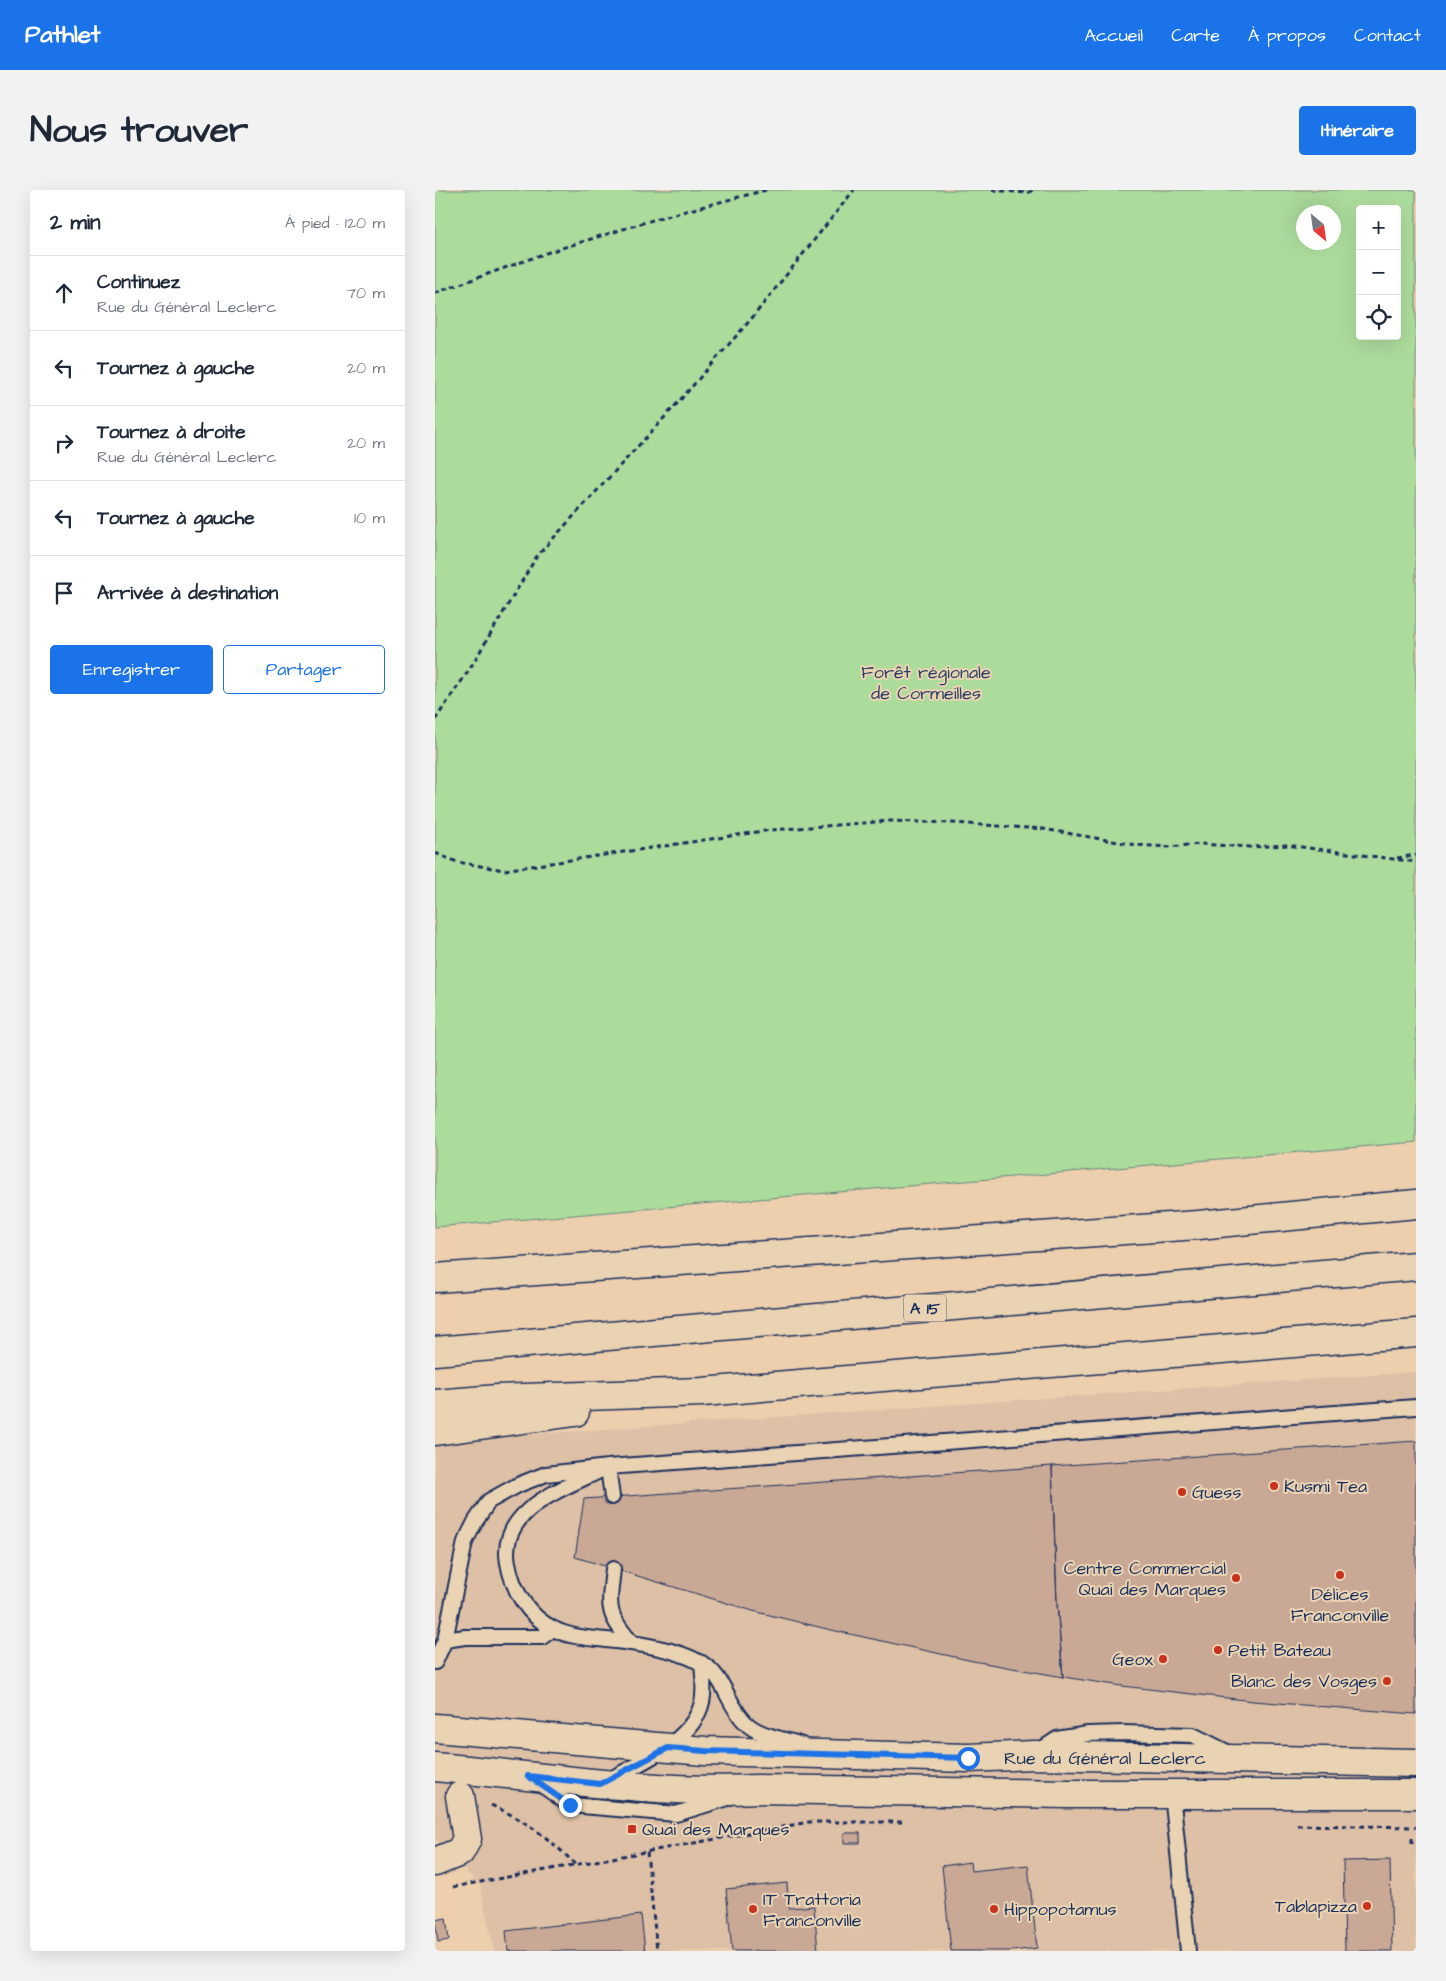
<!DOCTYPE html>
<html lang="fr">
<meta charset="utf-8">
<style>
:root{--surface:#fff;--page:#f2f2f3;--text:#1f2937;--muted:#747a83;--line:#e0e1e3;--accent:#1a73e8}
body{margin:0;font-family:"Architects Daughter",sans-serif;background:var(--page);color:var(--text)}
.controls{position:absolute;right:15px;top:15px;display:grid;overflow:hidden;border-radius:5px;box-shadow:0 5px 20px #0002}
.controls button{width:45px;height:45px;display:grid;place-items:center;padding:0;border:0;border-bottom:1px solid var(--line);background:var(--surface);color:var(--text);font:25px sans-serif}
.compass{position:absolute;left:861px;top:15px;width:45px;height:45px;border-radius:50%;background:var(--surface);box-shadow:0 5px 20px #0002;rotate:151deg}
.stop{position:absolute;width:15px;height:15px;margin:-11px;border:4px solid #1a73e8;border-radius:50%;background:#fff}
.stop.end{background:#1a73e8;border-color:#fff;box-shadow:0 1px 5px #0008}
.list{margin:0;padding:0;list-style:none}
h2{display:flex;justify-content:space-between;align-items:center;height:65px;margin:0;padding:0 20px;font-size:21px}
h2 small{font-size:16px;font-weight:400;color:var(--muted)}
.list li{display:grid;grid-template-columns:32px 1fr auto;gap:15px;align-items:center;box-sizing:border-box;height:75px;padding:0 20px;border-top:1px solid var(--line)}
.list b{display:block;font-size:19px;white-space:nowrap}
.list p{margin:0;font-size:16px;white-space:nowrap;color:var(--muted)}
.list em{font-size:16px;font-style:normal;color:var(--muted)}
.actions{display:flex;gap:10px;padding:15px 20px}
.actions a{flex:1;padding:11px 0;border:1px solid var(--accent);border-radius:5px;text-align:center;font-size:18px;color:var(--accent)}
.actions .main{background:var(--accent);color:#fff}
.icon{flex:none;width:28px;height:28px;fill:none;stroke:currentColor;stroke-width:2;stroke-linecap:round;stroke-linejoin:round}
.map{position:relative;flex:none;width:981px;height:1761px;overflow:hidden;border-radius:5px}
header{display:flex;align-items:center;gap:30px;box-sizing:border-box;height:70px;padding:0 25px;background:var(--accent);color:#fff}
header strong{font-size:24px}
nav{display:flex;gap:28px;margin-inline-start:auto;font-size:18px}
.intro{display:flex;align-items:center;justify-content:space-between;box-sizing:border-box;height:120px;padding:0 30px}
h1{margin:0;font-size:35px}
.button{padding:12px 22px;border-radius:5px;background:var(--accent);color:#fff;font-size:18px;font-weight:700}
main{display:flex;gap:30px;padding:0 30px}
aside{flex:1;background:var(--surface);border-radius:5px;box-shadow:0 5px 20px #0002}
.map>svg:first-child{display:block}
.built{fill:#dec0a6}
.green{fill:#acdc9c;stroke:#64867d;fill-rule:evenodd}
.building{fill:#c9a896;stroke:#1b2f5e}
.lines{fill:none;stroke-linecap:round;stroke-linejoin:round}
.service-casing{stroke:#1b2f5e;stroke-width:18}
.minor-casing{stroke:#1b2f5e;stroke-width:31}
.secondary-casing{stroke:#1b2f5e;stroke-width:31}
.motorway-casing{stroke:#1b2f5e;stroke-width:31}
.path{stroke:#1b2f5e;stroke-width:3;stroke-dasharray:5 4;stroke-linecap:butt}
.service{stroke:#e9d3b2;stroke-width:14}
.minor{stroke:#e9d3b2;stroke-width:28}
.secondary{stroke:#e9d3b2;stroke-width:28}
.motorway{stroke:#e9d3b2;stroke-width:28}
.route{stroke:#1a73e8;stroke-width:6}
.poi-dot{fill:#c8321e;stroke:#e9d3b2;stroke-width:2}
.labels{text-anchor:middle;stroke-width:4;stroke-linejoin:round;paint-order:stroke}
.shield{fill:#e9d3b2;stroke:#596077;stroke-width:1}
.shield-label{font-size:16px;font-weight:bold;fill:#1b2f5e}
.park-label{font-size:18px;fill:#2a4064;stroke:#e9d3b2}
.poi-label{font-size:18px;fill:#1b2f5e;stroke:#e9d3b2;text-anchor:start}
.street-label{font-size:18px;fill:#1b2f5e;stroke:#e9d3b2}
</style>
<header>
<strong>Pathlet</strong>
<nav><a>Accueil</a><a>Carte</a><a>À propos</a><a>Contact</a></nav>
</header>
<div class="intro"><h1>Nous trouver</h1><a class="button">Itinéraire</a></div>
<main>
<aside>
<h2>2 min<small>À pied · 120 m</small></h2>
<ul class="list">
<li><svg class="icon" aria-label="ahead" viewBox="0 0 24 24"><path d="M12 20V5M6 11l6-6 6 6"/></svg><div><b>Continuez</b><p>Rue du Général Leclerc</p></div><em>70 m</em></li>
<li><svg class="icon" aria-label="left" viewBox="0 0 24 24"><path d="M17 20v-9H6M10 6l-5 5 5 5"/></svg><div><b>Tournez à gauche</b></div><em>20 m</em></li>
<li><svg class="icon" aria-label="right" viewBox="0 0 24 24"><path d="M7 20v-9h11M14 6l5 5-5 5"/></svg><div><b>Tournez à droite</b><p>Rue du Général Leclerc</p></div><em>20 m</em></li>
<li><svg class="icon" aria-label="left" viewBox="0 0 24 24"><path d="M17 20v-9H6M10 6l-5 5 5 5"/></svg><div><b>Tournez à gauche</b></div><em>10 m</em></li>
<li><svg class="icon" aria-label="arrive" viewBox="0 0 24 24"><path d="M6 21V4h12l-3 4 3 4H6"/></svg><div><b>Arrivée à destination</b></div></li>
</ul>
<div class="actions"><a class="main">Enregistrer</a><a>Partager</a></div>
</aside>
<div class="map">
<svg width="981" height="1761" viewBox="0 0 981 1761">
<rect width="100%" height="100%" fill="#edcfae"/>
<filter id="ink" filterUnits="userSpaceOnUse"><feTurbulence type="fractalNoise" baseFrequency=".02" numOctaves="2"/><feDisplacementMap in="SourceGraphic" scale="10" xChannelSelector="R" yChannelSelector="G"/><feConvolveMatrix kernelMatrix="1 2 1 2 8 2 1 2 1" color-interpolation-filters="sRGB"/></filter>
<g filter="url(#ink)">
<path class="built" d="M 981,1182 L 981,1761 L 59,1761 L 45,1695 L 0,1648 L 0,1251 Z"/>
<path class="green" d="M 0,0 L 981,0 L 981,952 L 0,1037 ZM 925,19 L 962,19 L 962,146 L 925,146 ZM 868,22 L 898,22 L 898,52 L 868,52 Z"/>
<path class="building" d="M 981,1251 L 981,1524 L 818,1511 L 687,1496 L 628,1487 L 622,1413 L 617,1276 Z
M 617,1276 L 622,1413 L 628,1487 L 538,1471 L 392,1439 L 318,1421 L 140,1367 L 149,1309 Z
M 409,1643 L 425,1643 L 425,1653 L 409,1653 Z
M 955,1670 L 957,1761 L 910,1761 L 908,1671 Z
M 535,1672 L 536,1681 L 593,1675 L 602,1758 L 578,1761 L 516,1761 L 507,1676 Z
M 352,1693 L 354,1718 L 379,1716 L 383,1761 L 297,1761 L 291,1699 Z
M 206,1725 L 210,1761 L 73,1761 L 71,1741 Z
M 11,1728 L 14,1750 L 3,1752 L 0,1730 Z"/>
<g class="lines">
<g class="service-casing">
<path id="service" d="M 173,1277 L 177,1307
M 164,1281 C 128,1299 63,1320 73,1373 C 78,1400 92,1426 119,1439 C 134,1447 154,1448 171,1450 C 200,1453 240,1458 266,1473 C 290,1486 292,1515 311,1533 C 324,1546 349,1549 367,1555
M 178,1379 C 174,1417 170,1423 197,1453
M 10,1450 L 30,1447 L 107,1447 L 118,1439
M 0,1472 L 10,1450 L 30,1352 L 40,1332 L 54,1311 L 83,1295 L 111,1284 L 173,1277 L 981,1217
M 604,1561 L 622,1549 L 653,1544 L 688,1543 L 758,1545 L 794,1563
M 172,1591 C 204,1573 258,1552 267,1512 C 270,1499 268,1486 267,1473
M 104,1593 L 135,1615 L 241,1624 L 293,1608
M 737,1603 L 753,1761"/>
</g>
<g class="minor-casing">
<path id="minor" d="M 0,1672 L 25,1662 L 32,1649 L 25,1606"/>
</g>
<g class="secondary-casing">
<path id="secondary" d="M 0,1538 L 270,1561 L 533,1568 L 598,1565 L 981,1573
M 0,1577 C 107,1586 215,1604 323,1599 L 633,1604 L 981,1604"/>
</g>
<g class="motorway-casing">
<path id="motorway" d="M 0,1088 L 763,1035 L 981,1014
M 0,1161 L 981,1076
M 0,1214 L 63,1209 L 267,1202 L 981,1143
M 0,1241 L 140,1222"/>
</g>
<path class="path" d="M 557,0 L 592,3 L 600,0
M 0,103 L 114,62 L 224,28 L 331,0
M 0,530 L 34,480 L 102,366 L 239,217 L 317,128 L 419,0
M 0,663 L 22,672 L 69,680 L 336,640 L 455,631 L 518,633 L 608,639 L 701,655 L 733,657 L 765,654 L 814,657 L 851,655 L 981,672
M 962,668 L 981,665
M 56,1615 C 90,1630 113,1647 140,1674
M 862,1635 L 981,1637
M 977,1648 L 977,1656
M 212,1662 L 222,1761
M 18,1697 L 374,1632 L 470,1632"/>
<use href="#service" class="service"/>
<use href="#minor" class="minor"/>
<use href="#secondary" class="secondary"/>
<use href="#motorway" class="motorway"/>
</g>
</g>
<g class="lines" filter="url(#ink)">
<path class="route" d="M 135,1615 L 93,1586 L 165,1594 L 233,1558 L 270,1561 L 533,1568"/>
</g>
<g class="poi-dot">
<circle cx="839" cy="1296" r="5"/>
<circle cx="747" cy="1302" r="5"/>
<circle cx="905" cy="1385" r="5"/>
<circle cx="801" cy="1388" r="5"/>
<circle cx="783" cy="1460" r="5"/>
<circle cx="728" cy="1469" r="5"/>
<circle cx="952" cy="1491" r="5"/>
<rect x="192" y="1634" width="10" height="10" rx="2.5"/>
<circle cx="932" cy="1716" r="5"/>
<circle cx="318" cy="1719" r="5"/>
<circle cx="559" cy="1719" r="5"/>
</g>
<g class="labels">
<rect class="shield" x="469" y="1104.5" width="42" height="27" rx="4"/>
<g class="shield-label">
<text x="490" y="1124">A 15</text>
</g>
<g class="park-label">
<text x="491" y="488">Forêt régionale<tspan x="491" dy="21">de Cormeilles</tspan></text>
</g>
<g class="poi-label">
<text x="849" y="1302">Kusmi Tea</text>
<text x="757" y="1308">Guess</text>
<text x="791" y="1384" text-anchor="end">Centre Commercial<tspan x="791" dy="21">Quai des Marques</tspan></text>
<text x="905" y="1410" text-anchor="middle">Délices<tspan x="905" dy="21">Franconville</tspan></text>
<text x="793" y="1466">Petit Bateau</text>
<text x="718" y="1475" text-anchor="end">Geox</text>
<text x="942" y="1497" text-anchor="end">Blanc des Vosges</text>
<text x="207" y="1645">Quai des Marques</text>
<text x="328" y="1715">IT Trattoria<tspan x="328" dy="21">Franconville</tspan></text>
<text x="922" y="1722" text-anchor="end">Tablapizza</text>
<text x="569" y="1725">Hippopotamus</text>
</g>
<g class="street-label">
<text x="670" y="1574">Rue du Général Leclerc</text>
</g>
</g>
</svg>
<div class="controls">
<button>+</button>
<button>−</button>
<button><svg class="icon" aria-label="locate" viewBox="0 0 24 24"><circle cx="12" cy="12" r="6"/><path d="M12 2v4M12 18v4M2 12h4M18 12h4"/></svg></button>
</div>
<svg class="compass" viewBox="-18 -18 36 36"><path d="M0-13l5 13h-10z" fill="#e53935"/><path d="M0 13l5-13h-10z" fill="#747a83"/></svg>
<div class="stop" style="left:533px;top:1568px"></div>
<div class="stop end" style="left:135px;top:1615px"></div>
</div>
</main>
